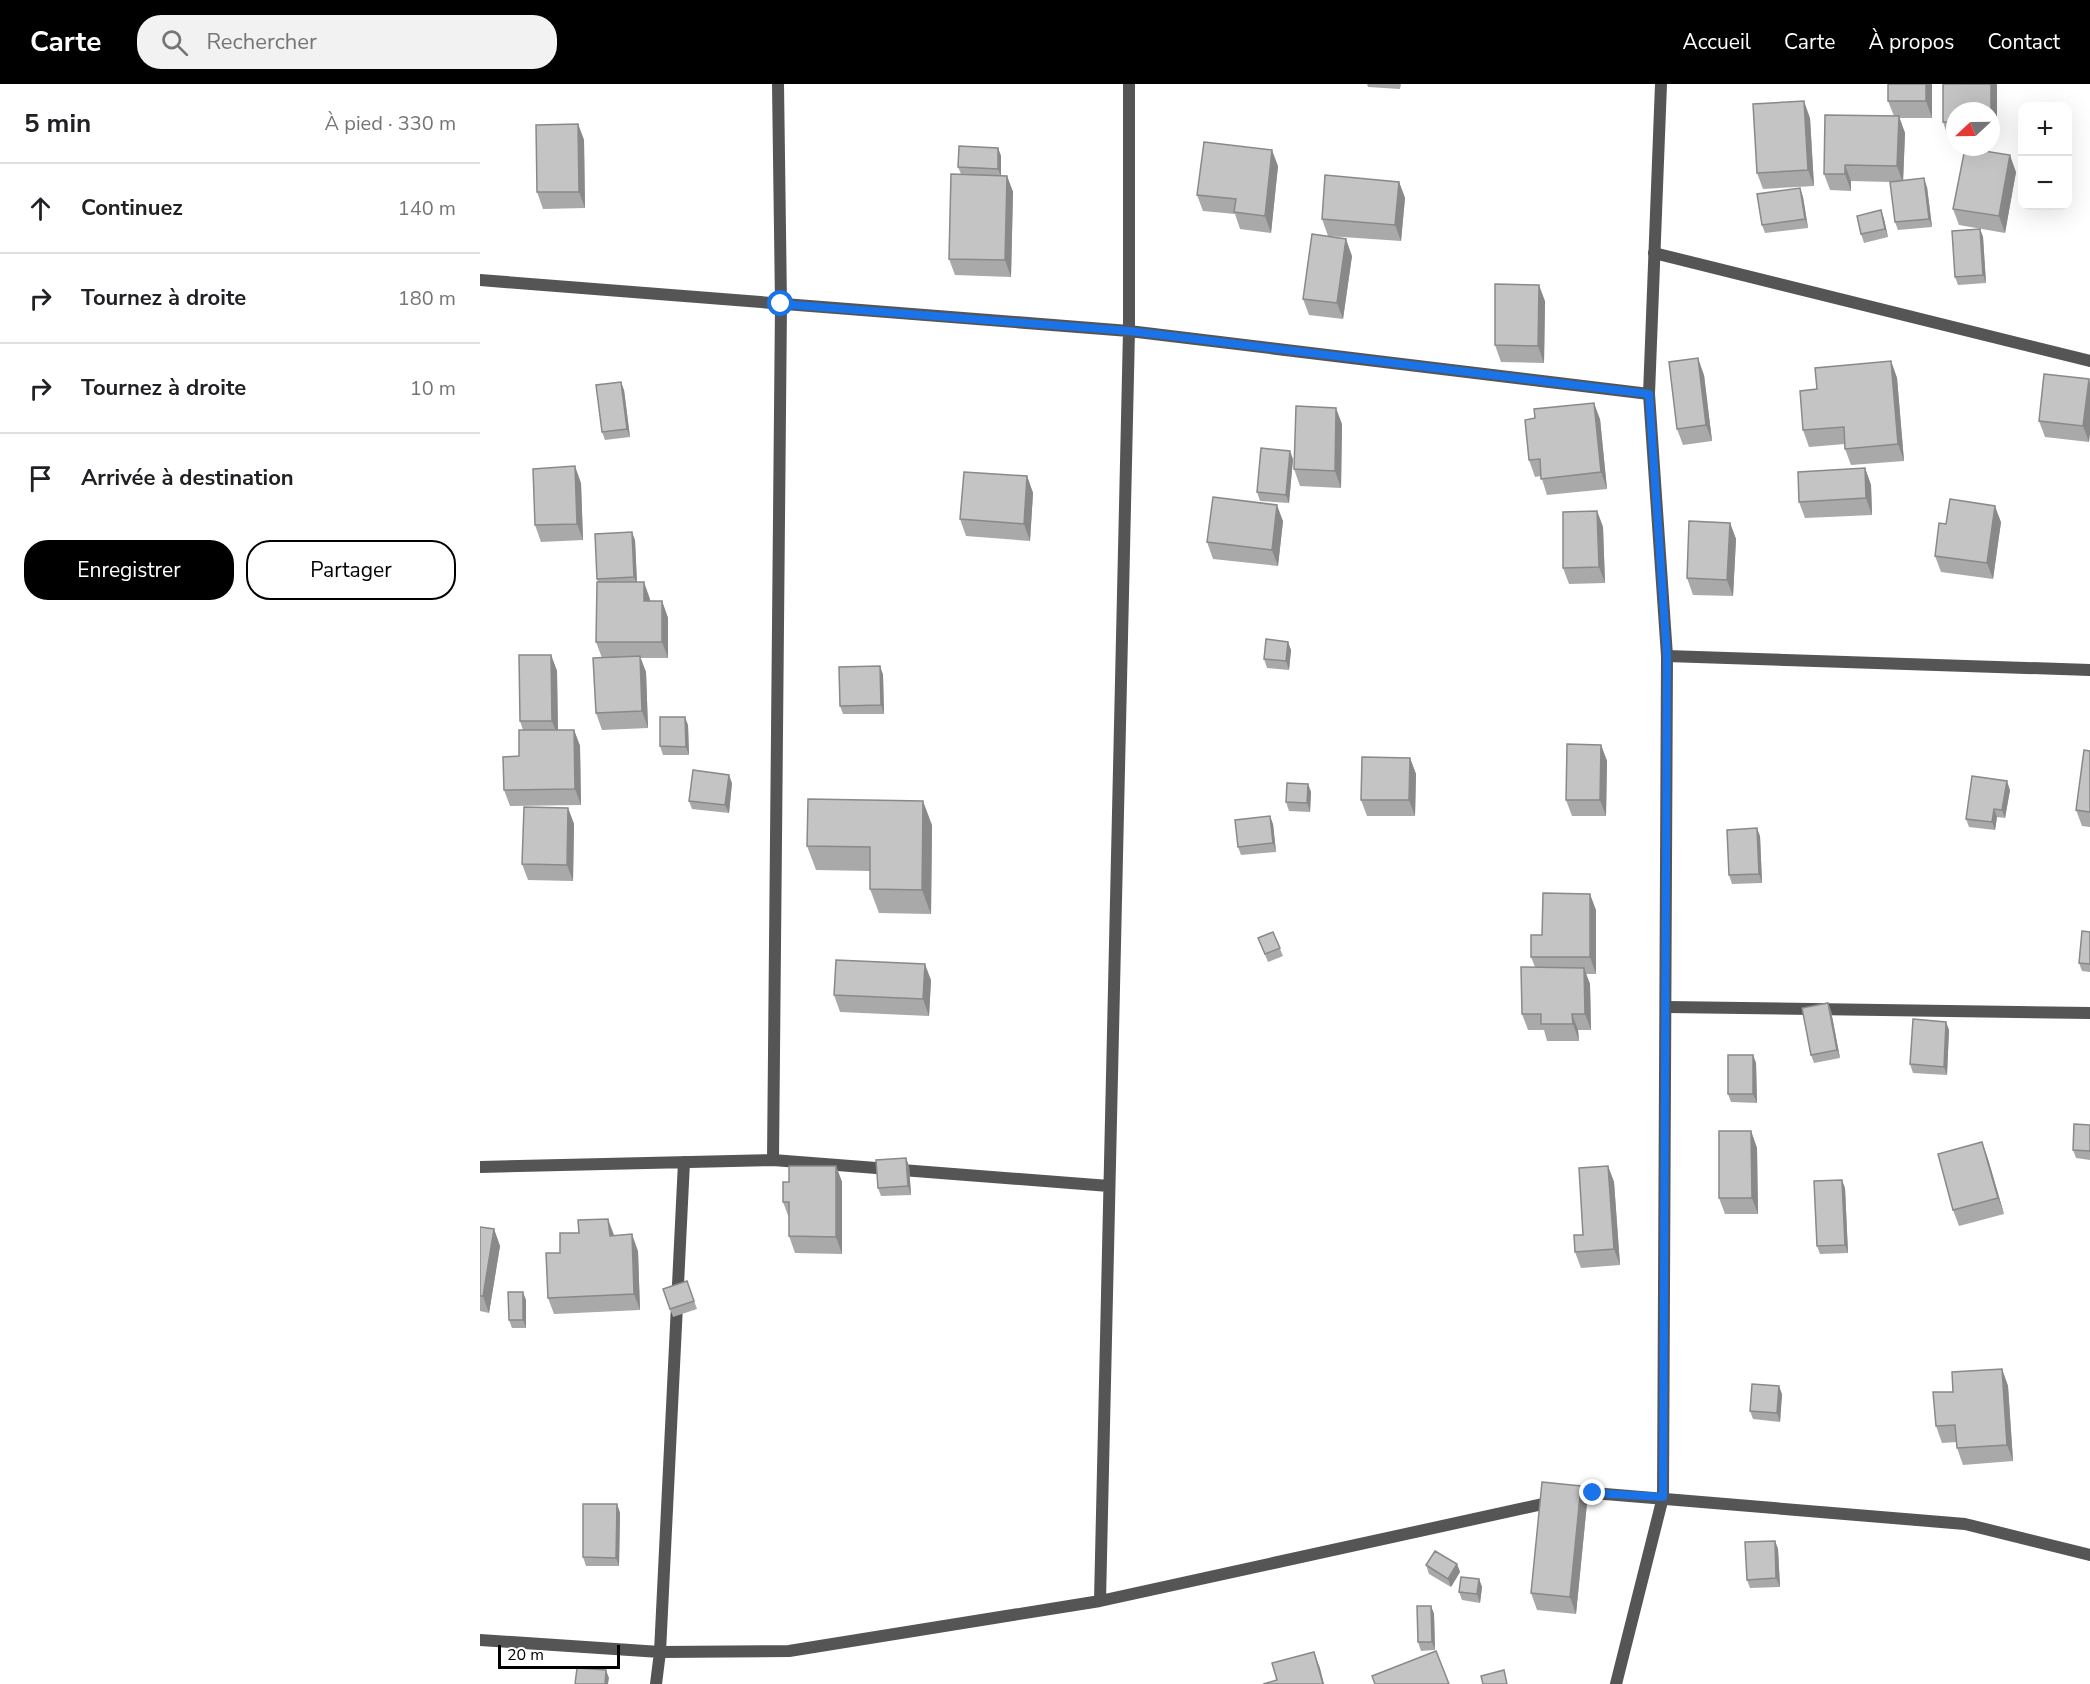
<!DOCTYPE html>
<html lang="fr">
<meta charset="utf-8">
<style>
:root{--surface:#fff;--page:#f2f2f2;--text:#202124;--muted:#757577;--line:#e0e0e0;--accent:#000}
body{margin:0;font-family:"Nunito Sans",sans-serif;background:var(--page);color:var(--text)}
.controls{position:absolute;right:18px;top:18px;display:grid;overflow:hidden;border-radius:12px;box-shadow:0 6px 24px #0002}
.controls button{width:54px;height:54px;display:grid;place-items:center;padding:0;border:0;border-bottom:2px solid var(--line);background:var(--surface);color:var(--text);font:30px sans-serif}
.compass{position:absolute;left:1466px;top:18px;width:54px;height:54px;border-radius:50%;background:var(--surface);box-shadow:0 6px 24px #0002;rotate:248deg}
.scale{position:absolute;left:18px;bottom:15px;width:122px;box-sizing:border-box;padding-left:6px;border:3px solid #000;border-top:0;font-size:16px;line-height:21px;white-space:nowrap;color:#000;-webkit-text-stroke:4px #fff;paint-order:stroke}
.stop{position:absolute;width:18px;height:18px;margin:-14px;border:4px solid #1a73e8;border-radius:50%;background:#fff}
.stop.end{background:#1a73e8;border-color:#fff;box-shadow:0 2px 6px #0008}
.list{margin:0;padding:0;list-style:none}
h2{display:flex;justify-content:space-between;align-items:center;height:78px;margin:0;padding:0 24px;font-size:26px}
h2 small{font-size:20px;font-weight:400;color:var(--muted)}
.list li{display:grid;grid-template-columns:39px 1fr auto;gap:18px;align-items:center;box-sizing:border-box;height:90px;padding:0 24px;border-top:2px solid var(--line)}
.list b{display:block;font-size:22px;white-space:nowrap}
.list em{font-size:20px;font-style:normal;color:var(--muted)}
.actions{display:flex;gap:12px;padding:18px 24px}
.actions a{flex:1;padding:14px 0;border:2px solid var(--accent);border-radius:24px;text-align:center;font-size:21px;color:var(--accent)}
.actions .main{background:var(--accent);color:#fff}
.icon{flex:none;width:33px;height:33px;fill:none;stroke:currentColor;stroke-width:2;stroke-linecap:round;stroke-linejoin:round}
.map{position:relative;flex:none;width:1610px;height:1600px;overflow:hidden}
header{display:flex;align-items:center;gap:36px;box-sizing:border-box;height:84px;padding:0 30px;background:var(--accent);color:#fff}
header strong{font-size:28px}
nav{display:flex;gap:33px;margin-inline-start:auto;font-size:21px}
.search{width:420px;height:54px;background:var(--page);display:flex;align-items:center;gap:15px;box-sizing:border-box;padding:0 21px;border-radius:24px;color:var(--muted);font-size:22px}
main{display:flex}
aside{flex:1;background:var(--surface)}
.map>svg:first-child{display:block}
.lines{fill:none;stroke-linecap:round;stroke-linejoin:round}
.minor{stroke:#555;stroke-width:12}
.tertiary{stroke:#555;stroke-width:12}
.wall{fill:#a9a9a9}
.shaded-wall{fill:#898989}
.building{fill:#c4c4c4;stroke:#898989;stroke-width:1.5}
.route{stroke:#1a73e8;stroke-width:8}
</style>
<header>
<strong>Carte</strong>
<div class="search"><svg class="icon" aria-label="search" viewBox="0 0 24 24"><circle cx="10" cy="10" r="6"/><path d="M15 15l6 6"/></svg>Rechercher</div>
<nav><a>Accueil</a><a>Carte</a><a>À propos</a><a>Contact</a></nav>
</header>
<main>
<aside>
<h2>5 min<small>À pied · 330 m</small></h2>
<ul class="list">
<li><svg class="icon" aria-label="ahead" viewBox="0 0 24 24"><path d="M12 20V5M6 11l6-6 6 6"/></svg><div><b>Continuez</b></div><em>140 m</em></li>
<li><svg class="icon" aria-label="right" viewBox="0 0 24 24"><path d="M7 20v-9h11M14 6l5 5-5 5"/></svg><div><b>Tournez à droite</b></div><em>180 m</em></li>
<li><svg class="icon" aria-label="right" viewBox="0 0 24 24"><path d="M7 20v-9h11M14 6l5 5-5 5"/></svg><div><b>Tournez à droite</b></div><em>10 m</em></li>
<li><svg class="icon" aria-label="arrive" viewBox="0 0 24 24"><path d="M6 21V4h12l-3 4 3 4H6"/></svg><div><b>Arrivée à destination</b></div></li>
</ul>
<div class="actions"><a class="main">Enregistrer</a><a>Partager</a></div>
</aside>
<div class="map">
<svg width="1610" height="1600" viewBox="0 0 1610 1600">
<rect width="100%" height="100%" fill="#fff"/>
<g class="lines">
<path class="minor" d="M 1174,169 L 1610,277
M 0,196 L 649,247 L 1169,310
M 1187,572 L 1610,586
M 1187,923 L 1610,929
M 293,1076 L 301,220 L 298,0
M 0,1083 L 293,1076 L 629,1102
M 620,1517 L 649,247 L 649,0
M 0,1556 L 180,1568 L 309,1567 L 620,1517 L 1113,1409 L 1485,1440 L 1610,1471
M 176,1600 L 180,1568 L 204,1078"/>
<path class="tertiary" d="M 1136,1600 L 1183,1413 L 1187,572 L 1169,310 L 1181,0"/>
</g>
<path class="wall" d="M 887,0 L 921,0 L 920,5 L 888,3 Z
M 1408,0 L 1452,0 L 1452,34 L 1419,34 L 1425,49 L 1423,97 L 1447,103 L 1452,143 L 1418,146 L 1415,138 L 1410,98 L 1371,97 L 1371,107 L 1350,106 L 1344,90 L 1414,32 L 1408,17 Z
M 1463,0 L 1517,0 L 1517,55 L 1511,55 L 1511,27 L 1475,27 L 1475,55 L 1469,55 L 1463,38 Z
M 1330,34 L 1334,102 L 1283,105 L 1277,89 Z
M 98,40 L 104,56 L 105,124 L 63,125 L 57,108 Z
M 518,64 L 521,72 L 521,92 L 527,92 L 533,108 L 531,193 L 475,191 L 469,175 L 481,90 L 478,83 Z
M 798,82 L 791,149 L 760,145 L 755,130 L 723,127 L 717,111 Z
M 1536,88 L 1525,149 L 1479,141 L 1473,125 Z
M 919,98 L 925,114 L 921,157 L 848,152 L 842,135 Z
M 1320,104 L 1323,113 L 1328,144 L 1285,149 L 1282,141 Z
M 1401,126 L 1404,135 L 1408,153 L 1384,159 L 1381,150 Z
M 1500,145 L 1503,153 L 1506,199 L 1478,201 L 1475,193 Z
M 872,172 L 863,235 L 829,231 L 823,215 Z
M 1065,217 L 1064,279 L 1021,278 L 1015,261 Z
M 1411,277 L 1417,294 L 1424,377 L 1371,381 L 1365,365 L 1365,360 L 1329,363 L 1323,346 L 1337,305 Z
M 1224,291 L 1232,357 L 1203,361 L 1197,345 Z
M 1610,299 L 1609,358 L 1565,353 L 1559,337 Z
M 144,306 L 150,353 L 125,356 L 122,348 Z
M 1120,335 L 1127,405 L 1067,411 L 1061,392 L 1055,393 L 1049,376 Z
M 862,340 L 861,404 L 820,402 L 814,385 Z
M 813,375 L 809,419 L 780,417 L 777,408 Z
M 1385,384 L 1391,401 L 1392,431 L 1325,434 L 1319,418 Z
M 547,392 L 553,409 L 550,457 L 486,452 L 480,435 Z
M 101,399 L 103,456 L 61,458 L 55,441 Z
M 1117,427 L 1123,443 L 1125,499 L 1089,500 L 1083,484 Z
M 803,437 L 798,482 L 733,475 L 727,458 Z
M 1521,438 L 1513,495 L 1461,488 L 1455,472 L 1466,440 Z
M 1250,439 L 1256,455 L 1253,512 L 1213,511 L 1207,494 Z
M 155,456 L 157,498 L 170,515 L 170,517 L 182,517 L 188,534 L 188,574 L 160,574 L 166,588 L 168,644 L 122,646 L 116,629 L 122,574 L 116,558 L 118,498 L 117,495 Z
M 808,558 L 811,566 L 809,586 L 787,584 L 784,575 Z
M 71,571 L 77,587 L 78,646 L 94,646 L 100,662 L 101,721 L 30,722 L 24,706 L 39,672 L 43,646 L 40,637 Z
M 400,582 L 403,591 L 404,630 L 363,630 L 360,622 Z
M 208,641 L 209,671 L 183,671 L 180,662 Z
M 1121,661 L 1127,677 L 1126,732 L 1092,732 L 1086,716 Z
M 1610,667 L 1610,743 L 1602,742 L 1596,726 Z
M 930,674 L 936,690 L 935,732 L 887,732 L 881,716 Z
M 252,699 L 249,729 L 212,725 L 209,717 Z
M 828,700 L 831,708 L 830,728 L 809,727 L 806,718 Z
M 1530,706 L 1525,734 L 1517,733 L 1515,746 L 1489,743 L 1486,735 Z
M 88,724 L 94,740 L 93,797 L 48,796 L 42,780 Z
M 793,740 L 796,768 L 761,771 L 758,763 Z
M 452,741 L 451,830 L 399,829 L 390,805 L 390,787 L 336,786 L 327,762 Z
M 1280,752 L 1282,799 L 1252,800 L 1249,791 Z
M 1116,826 L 1116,890 L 1106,890 L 1110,900 L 1111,946 L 1098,946 L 1099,957 L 1067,957 L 1064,946 L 1048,946 L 1042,930 L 1055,883 L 1051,873 L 1062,851 Z
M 793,848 L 803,872 L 788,878 L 778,854 Z
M 1610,848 L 1610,888 L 1602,887 L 1599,879 Z
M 451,896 L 449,932 L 360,928 L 354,911 Z
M 1348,919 L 1351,927 L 1360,974 L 1334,979 L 1331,971 Z
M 1466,938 L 1469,946 L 1467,991 L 1433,989 L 1430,980 Z
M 1273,971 L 1276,979 L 1277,1019 L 1251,1018 L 1248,1010 Z
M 1610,1041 L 1610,1076 L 1596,1074 L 1593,1066 Z
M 1271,1047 L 1277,1064 L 1278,1130 L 1245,1130 L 1239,1114 Z
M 1502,1058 L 1508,1075 L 1524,1130 L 1479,1142 L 1473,1126 Z
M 426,1074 L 429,1082 L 431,1111 L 401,1112 L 398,1104 Z
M 356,1082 L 362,1098 L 362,1170 L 315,1169 L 309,1152 L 309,1134 L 303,1118 L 309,1098 Z
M 1128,1082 L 1134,1098 L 1140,1181 L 1101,1184 L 1095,1168 L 1103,1151 Z
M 1365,1104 L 1368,1169 L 1340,1170 L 1337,1162 Z
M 0,1143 L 14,1145 L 20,1162 L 9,1229 L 0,1227 Z
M 134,1151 L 158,1167 L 160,1226 L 74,1230 L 68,1214 L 80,1169 Z
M 207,1197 L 217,1225 L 193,1233 L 183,1205 Z
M 46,1216 L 46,1244 L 32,1244 L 29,1236 Z
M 1522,1285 L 1528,1302 L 1533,1377 L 1483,1381 L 1477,1364 L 1477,1358 L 1462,1359 L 1456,1342 L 1473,1308 Z
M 1302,1310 L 1300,1338 L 1273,1335 L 1270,1327 Z
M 1101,1402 L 1107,1419 L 1096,1530 L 1057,1526 L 1051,1509 Z
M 137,1420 L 140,1429 L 139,1482 L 106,1482 L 103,1473 Z
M 1295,1457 L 1298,1465 L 1300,1503 L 1270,1504 L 1267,1496 Z
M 977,1480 L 980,1488 L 971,1503 L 949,1490 L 946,1481 Z
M 999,1495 L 1002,1503 L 1000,1519 L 982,1516 L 979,1508 Z
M 951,1522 L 954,1530 L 955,1566 L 941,1567 L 938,1558 Z"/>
<path class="shaded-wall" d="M 1446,0 L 1452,0 L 1452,34 L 1446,17 Z
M 1511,0 L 1517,0 L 1517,55 L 1511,40 Z
M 1324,17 L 1330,34 L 1334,102 L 1328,86 Z
M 1419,32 L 1425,49 L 1423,99 L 1417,82 Z
M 98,40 L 104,56 L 105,124 L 99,108 Z
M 518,64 L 521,72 L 521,93 L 518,85 Z
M 792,66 L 798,82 L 791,149 L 785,132 Z
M 1530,71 L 1536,88 L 1525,149 L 1519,132 Z
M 1365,81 L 1371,97 L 1371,107 L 1365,90 Z
M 527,92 L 533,108 L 531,193 L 525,176 Z
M 1444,94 L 1447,103 L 1452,143 L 1449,135 Z
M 919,98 L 925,114 L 921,157 L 915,141 Z
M 1320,104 L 1323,113 L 1328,144 L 1325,135 Z
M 1401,126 L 1404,135 L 1408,153 L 1405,145 Z
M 1500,145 L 1503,153 L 1506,199 L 1503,191 Z
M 866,155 L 872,172 L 863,235 L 857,219 Z
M 1059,201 L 1065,217 L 1064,279 L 1058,262 Z
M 1218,274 L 1224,291 L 1232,357 L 1226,341 Z
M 1411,277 L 1417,294 L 1424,377 L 1418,360 Z
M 1609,295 L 1610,299 L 1610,350 L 1609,358 L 1603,342 Z
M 141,298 L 144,306 L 150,353 L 147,345 Z
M 1114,319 L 1120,335 L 1127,405 L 1121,388 Z
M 856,324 L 862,340 L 861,404 L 855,387 Z
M 810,367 L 813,375 L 809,419 L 806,411 Z
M 95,382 L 101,399 L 103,456 L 97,440 Z
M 1385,384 L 1391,401 L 1392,431 L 1386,414 Z
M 547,392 L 553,409 L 550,457 L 544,440 Z
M 797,421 L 803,437 L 798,482 L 792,466 Z
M 1515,422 L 1521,438 L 1513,495 L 1507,479 Z
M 1117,427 L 1123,443 L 1125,499 L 1119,483 Z
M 1250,439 L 1256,455 L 1253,512 L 1247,496 Z
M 152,448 L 155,456 L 157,501 L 154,493 Z
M 164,498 L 170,515 L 170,534 L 164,517 Z
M 182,517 L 188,534 L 188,574 L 182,558 Z
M 808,558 L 811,566 L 809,586 L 806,577 Z
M 71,571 L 77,587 L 78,653 L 72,637 Z
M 160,572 L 166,588 L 168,644 L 162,627 Z
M 400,582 L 403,591 L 404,630 L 401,621 Z
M 205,633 L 208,641 L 209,671 L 206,663 Z
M 94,646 L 100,662 L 101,721 L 95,705 Z
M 1121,661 L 1127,677 L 1126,732 L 1120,716 Z
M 930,674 L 936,690 L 935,732 L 929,716 Z
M 249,691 L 252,699 L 249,729 L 245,721 Z
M 1527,697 L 1530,706 L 1525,734 L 1522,726 Z
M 828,700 L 831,708 L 830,728 L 827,719 Z
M 443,717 L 452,741 L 451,830 L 442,806 Z
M 88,724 L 94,740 L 93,797 L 87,781 Z
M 1514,725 L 1517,733 L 1515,746 L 1512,738 Z
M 790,732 L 793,740 L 796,768 L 793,759 Z
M 1277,744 L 1280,752 L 1282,799 L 1279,790 Z
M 1110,810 L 1116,826 L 1116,890 L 1110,873 Z
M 445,880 L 451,896 L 449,932 L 443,915 Z
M 1104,884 L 1110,900 L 1111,946 L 1105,930 Z
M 1348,919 L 1351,927 L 1360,974 L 1357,966 Z
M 1092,930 L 1098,946 L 1099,957 L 1093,940 Z
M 1466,938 L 1469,946 L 1467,991 L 1464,983 Z
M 1273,971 L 1276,979 L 1277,1019 L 1273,1010 Z
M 1271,1047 L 1277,1064 L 1278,1130 L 1272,1114 Z
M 1502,1058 L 1508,1075 L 1524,1130 L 1518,1114 Z
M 426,1074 L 429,1082 L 431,1111 L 428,1102 Z
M 356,1082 L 362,1098 L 362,1170 L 356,1153 Z
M 1128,1082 L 1134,1098 L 1140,1181 L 1134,1165 Z
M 1362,1096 L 1365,1104 L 1368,1169 L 1365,1161 Z
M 128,1135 L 134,1151 L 130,1152 Z
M 14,1145 L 20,1162 L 9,1229 L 3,1212 Z
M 152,1150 L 158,1167 L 160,1226 L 154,1210 Z
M 43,1208 L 46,1216 L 46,1244 L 43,1236 Z
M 1522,1285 L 1528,1302 L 1533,1377 L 1527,1361 Z
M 1299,1302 L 1302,1310 L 1300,1338 L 1297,1329 Z
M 1101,1402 L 1107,1419 L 1096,1530 L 1090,1513 Z
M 137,1420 L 140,1429 L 139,1482 L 136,1474 Z
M 1295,1457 L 1298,1465 L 1300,1503 L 1296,1494 Z
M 977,1480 L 980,1488 L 971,1503 L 968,1495 Z
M 999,1495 L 1002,1503 L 1000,1519 L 997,1510 Z
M 951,1522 L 954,1530 L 955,1566 L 952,1558 Z
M 834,1568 L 840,1584 L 844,1600 L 843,1600 Z
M 126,1586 L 129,1594 L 128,1600 L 125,1600 Z"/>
<path class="building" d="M 1408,0 L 1446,0 L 1446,17 L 1408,17 Z
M 1463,0 L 1511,0 L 1511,27 L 1475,27 L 1475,38 L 1463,38 Z
M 1324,17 L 1328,86 L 1277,89 L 1273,20 Z
M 1345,31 L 1419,32 L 1417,82 L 1365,81 L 1365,90 L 1344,90 Z
M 98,40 L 99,108 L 57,108 L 56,41 Z
M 724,58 L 792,66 L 785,132 L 754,128 L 756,115 L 717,111 Z
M 479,62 L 518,64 L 518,85 L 478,83 Z
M 1485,64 L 1530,71 L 1519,132 L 1473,125 Z
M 471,90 L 527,92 L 525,176 L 469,175 Z
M 845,91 L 919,98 L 915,141 L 842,135 Z
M 1444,94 L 1449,135 L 1415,138 L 1410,98 Z
M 1320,104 L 1325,135 L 1282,141 L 1277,110 Z
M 1401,126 L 1405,145 L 1381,150 L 1377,132 Z
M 1500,145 L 1503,191 L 1475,193 L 1472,147 Z
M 832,150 L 866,155 L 857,219 L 823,215 Z
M 1015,200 L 1059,201 L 1058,262 L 1015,261 Z
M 1218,274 L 1226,341 L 1197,345 L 1189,278 Z
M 1411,277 L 1418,360 L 1365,365 L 1364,343 L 1323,346 L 1320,307 L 1337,305 L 1335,284 Z
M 1564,290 L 1609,295 L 1603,342 L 1559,337 Z
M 141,298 L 147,345 L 122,348 L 116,301 Z
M 1114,319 L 1121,388 L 1061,395 L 1060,375 L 1049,376 L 1045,336 L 1055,334 L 1054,325 Z
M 816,322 L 856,324 L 855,387 L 814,385 Z
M 781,364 L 810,367 L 806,411 L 777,408 Z
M 95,382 L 97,440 L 55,441 L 53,385 Z
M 1385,384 L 1386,414 L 1319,418 L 1318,388 Z
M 484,388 L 547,392 L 544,440 L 480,435 Z
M 733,413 L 797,421 L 792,466 L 727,458 Z
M 1470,415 L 1515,422 L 1507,479 L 1455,472 L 1459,439 L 1466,440 Z
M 1117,427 L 1119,483 L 1083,484 L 1083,428 Z
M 1209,437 L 1250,439 L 1247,496 L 1207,494 Z
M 152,448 L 154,493 L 117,495 L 115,450 Z
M 117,498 L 164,498 L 164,517 L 182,517 L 182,558 L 116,558 Z
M 786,555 L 808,558 L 806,577 L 784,575 Z
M 39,571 L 71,571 L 72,637 L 40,637 Z
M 160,572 L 162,627 L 116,629 L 113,574 Z
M 400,582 L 401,621 L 360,622 L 359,583 Z
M 180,633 L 205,633 L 206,663 L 180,662 Z
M 39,646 L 94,646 L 95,705 L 24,706 L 23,673 L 39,672 Z
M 1087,660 L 1121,661 L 1120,716 L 1086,716 Z
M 1604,666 L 1610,667 L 1610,728 L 1596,726 Z
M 882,673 L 930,674 L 929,716 L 881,716 Z
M 213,686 L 249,691 L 245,721 L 209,717 Z
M 1492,692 L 1527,697 L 1522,726 L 1514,725 L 1512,738 L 1486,735 Z
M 807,699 L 828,700 L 827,719 L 806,718 Z
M 328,715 L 443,717 L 442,806 L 390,805 L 390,763 L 327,762 Z
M 44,723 L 88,724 L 87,781 L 42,780 Z
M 790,732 L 793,759 L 758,763 L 755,736 Z
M 1277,744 L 1279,790 L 1249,791 L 1247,746 Z
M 1063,809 L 1110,810 L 1110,873 L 1051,873 L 1051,851 L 1062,851 Z
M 1602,847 L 1610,848 L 1610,880 L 1599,879 Z
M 793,848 L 800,864 L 785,870 L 778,854 Z
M 356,876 L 445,880 L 443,915 L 354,911 Z
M 1041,883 L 1104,884 L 1105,930 L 1092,930 L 1093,940 L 1061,940 L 1061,930 L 1042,930 Z
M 1348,919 L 1357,966 L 1331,971 L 1322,924 Z
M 1433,935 L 1466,938 L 1464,983 L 1430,980 Z
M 1248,971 L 1273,971 L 1273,1010 L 1248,1010 Z
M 1594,1040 L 1610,1041 L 1610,1067 L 1593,1066 Z
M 1239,1047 L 1271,1047 L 1272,1114 L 1239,1114 Z
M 1502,1058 L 1518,1114 L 1473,1126 L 1458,1070 Z
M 426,1074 L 428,1102 L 398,1104 L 396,1076 Z
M 309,1082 L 356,1082 L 356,1153 L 309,1152 L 309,1118 L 303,1118 L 303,1098 L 309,1098 Z
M 1128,1082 L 1134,1165 L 1095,1168 L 1094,1151 L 1103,1151 L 1099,1084 Z
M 1362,1096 L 1365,1161 L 1337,1162 L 1334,1097 Z
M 128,1135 L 130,1152 L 152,1150 L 154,1210 L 68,1214 L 66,1169 L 80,1169 L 80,1149 L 99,1149 L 98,1136 Z
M 0,1143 L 14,1145 L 3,1212 L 0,1212 Z
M 207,1197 L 214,1217 L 190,1225 L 183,1205 Z
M 28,1208 L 43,1208 L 43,1236 L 29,1236 Z
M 1522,1285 L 1527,1361 L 1477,1364 L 1475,1341 L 1456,1342 L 1453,1308 L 1473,1308 L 1472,1288 Z
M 1272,1300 L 1299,1302 L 1297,1329 L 1270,1327 Z
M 1062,1398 L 1101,1402 L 1090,1513 L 1051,1509 Z
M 103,1420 L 137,1420 L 136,1474 L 103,1473 Z
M 1295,1457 L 1296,1494 L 1267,1496 L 1265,1458 Z
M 955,1467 L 977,1480 L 968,1495 L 946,1481 Z
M 981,1493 L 999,1495 L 997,1510 L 979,1508 Z
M 937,1522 L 951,1522 L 952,1558 L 938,1558 Z
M 956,1567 L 969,1600 L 895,1600 L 892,1592 Z
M 834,1568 L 843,1600 L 783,1600 L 797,1596 L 792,1579 Z
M 97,1584 L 126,1586 L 125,1600 L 95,1600 Z
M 1024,1586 L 1027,1600 L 1003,1600 L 1001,1592 Z"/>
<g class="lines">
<path class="route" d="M 301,220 L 649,247 L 1169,310 L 1187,572 L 1183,1413 L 1113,1409"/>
</g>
</svg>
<div class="controls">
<button>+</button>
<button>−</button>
</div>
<svg class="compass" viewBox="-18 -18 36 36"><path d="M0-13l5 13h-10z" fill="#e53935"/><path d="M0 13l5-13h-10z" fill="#757577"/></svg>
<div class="scale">20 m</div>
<div class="stop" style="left:301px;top:220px"></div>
<div class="stop end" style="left:1113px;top:1409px"></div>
</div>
</main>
